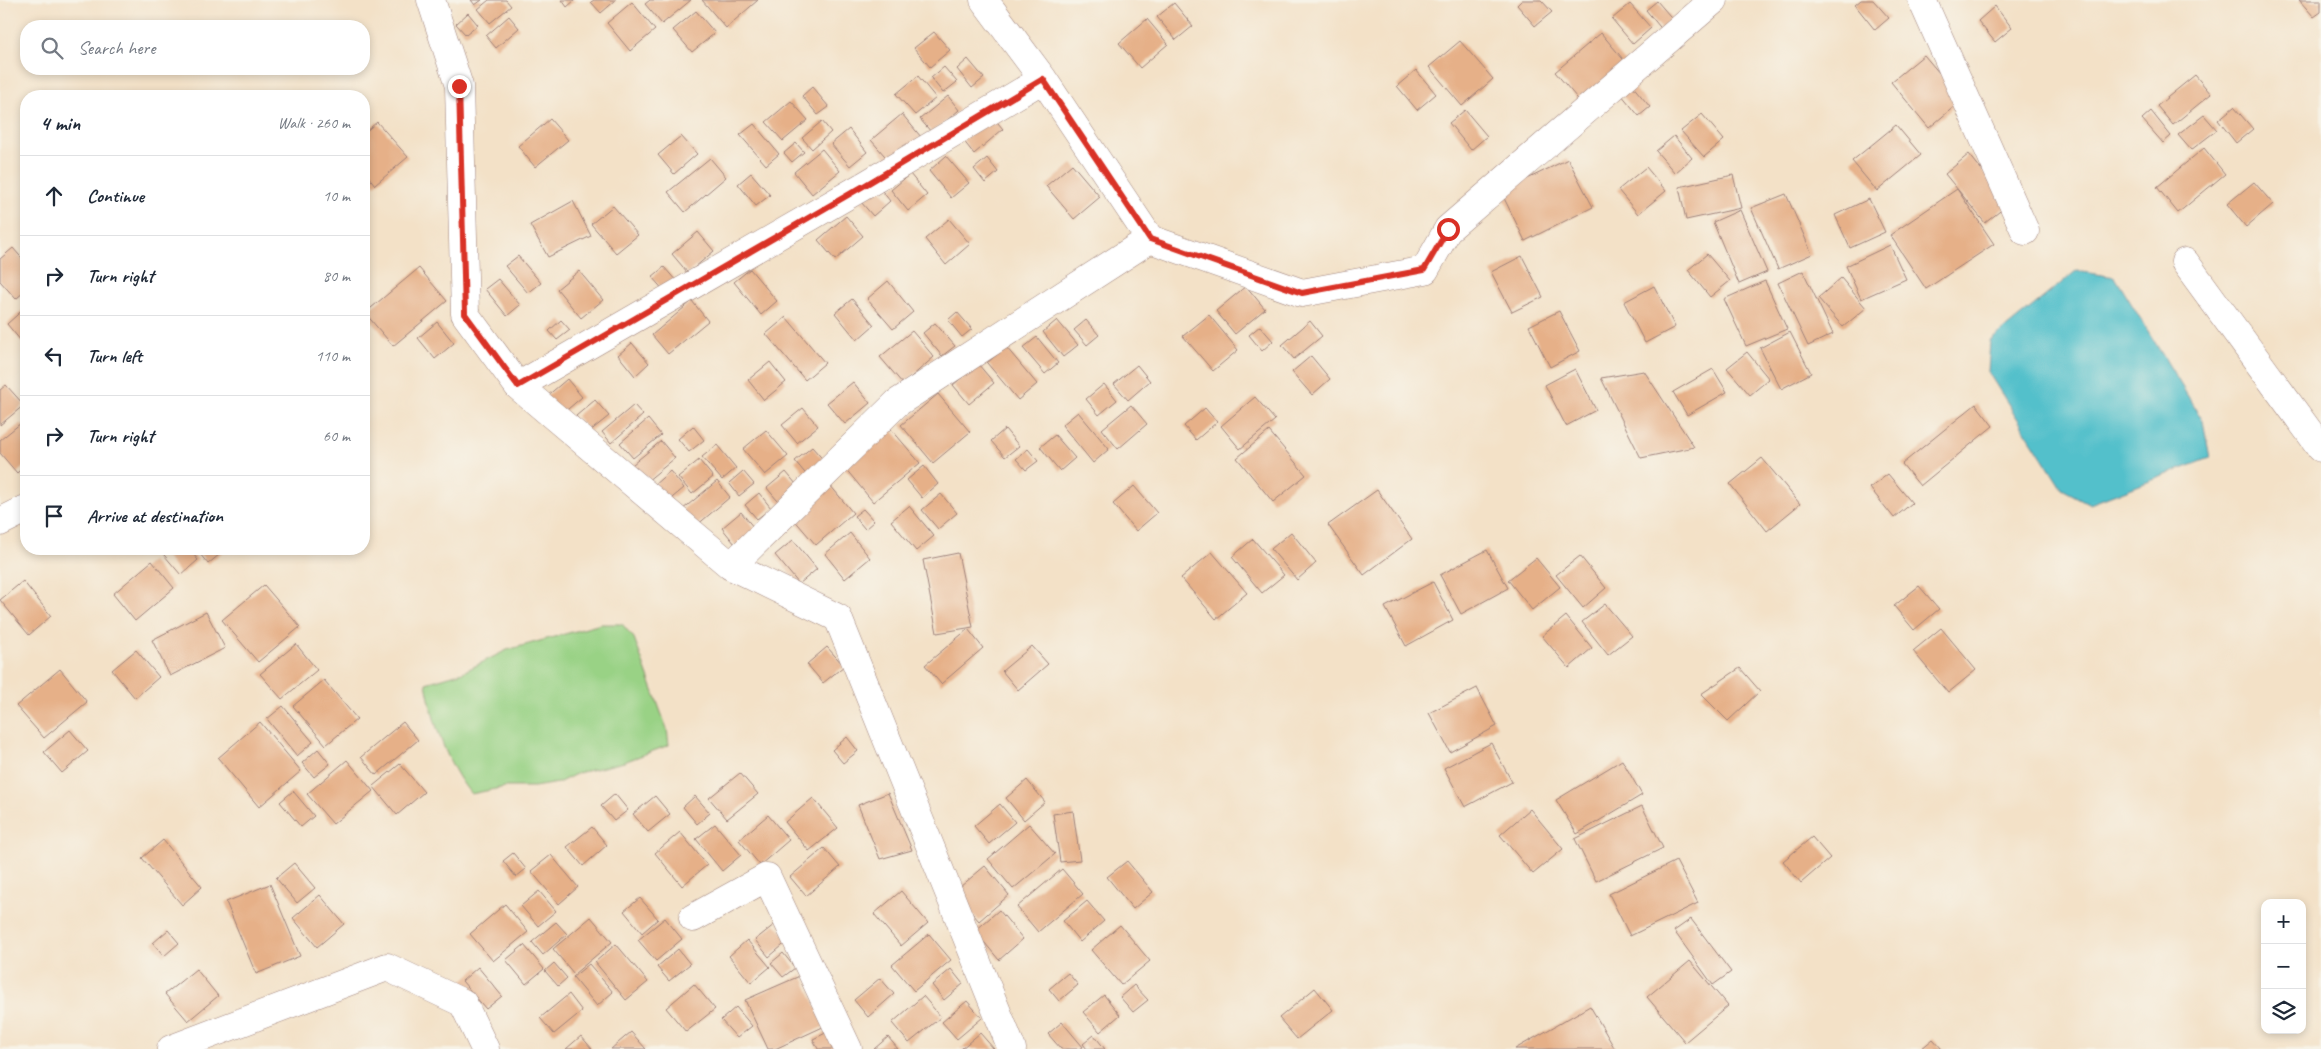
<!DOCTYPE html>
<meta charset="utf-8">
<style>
:root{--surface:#fff;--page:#f6f6f7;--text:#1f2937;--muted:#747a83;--line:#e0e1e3}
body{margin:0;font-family:Caveat,sans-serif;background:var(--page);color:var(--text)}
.controls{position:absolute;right:15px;bottom:15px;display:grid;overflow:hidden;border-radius:10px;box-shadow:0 2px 8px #0003}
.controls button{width:45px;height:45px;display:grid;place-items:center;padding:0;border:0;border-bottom:1px solid var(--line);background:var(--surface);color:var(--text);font:25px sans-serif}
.stop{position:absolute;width:15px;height:15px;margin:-11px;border:4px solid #d93025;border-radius:50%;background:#fff}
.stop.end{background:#d93025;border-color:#fff;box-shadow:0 1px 5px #0008}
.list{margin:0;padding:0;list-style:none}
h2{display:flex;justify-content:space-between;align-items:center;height:65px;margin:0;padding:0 20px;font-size:21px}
h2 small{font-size:16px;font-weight:400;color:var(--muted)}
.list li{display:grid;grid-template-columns:32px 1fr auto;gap:15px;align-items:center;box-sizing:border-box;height:80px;padding:0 20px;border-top:1px solid var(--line)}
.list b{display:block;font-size:19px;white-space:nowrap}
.list em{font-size:16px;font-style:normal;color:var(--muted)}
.icon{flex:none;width:28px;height:28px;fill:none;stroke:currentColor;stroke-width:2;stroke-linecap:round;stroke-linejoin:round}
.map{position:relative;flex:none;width:2321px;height:1049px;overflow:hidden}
.search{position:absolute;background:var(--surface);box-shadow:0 2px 8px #0003;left:20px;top:20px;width:350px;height:55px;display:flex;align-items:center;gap:12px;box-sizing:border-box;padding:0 18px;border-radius:20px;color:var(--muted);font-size:19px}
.panel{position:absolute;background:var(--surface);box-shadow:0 2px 8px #0003;left:20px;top:90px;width:350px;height:465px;border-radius:20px}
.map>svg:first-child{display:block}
.green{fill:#99d285;stroke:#727858}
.water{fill:#53c0cb;stroke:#4e707b}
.building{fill:#e6b088}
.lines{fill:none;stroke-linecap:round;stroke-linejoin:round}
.minor-casing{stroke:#9e8079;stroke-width:29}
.minor{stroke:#fff;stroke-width:28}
.route{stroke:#d93025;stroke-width:6}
</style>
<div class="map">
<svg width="2321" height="1049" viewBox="0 0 2321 1049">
<rect width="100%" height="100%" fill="#f7f3e8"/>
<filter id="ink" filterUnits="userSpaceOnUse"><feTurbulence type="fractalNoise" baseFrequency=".02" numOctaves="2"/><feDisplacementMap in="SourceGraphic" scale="10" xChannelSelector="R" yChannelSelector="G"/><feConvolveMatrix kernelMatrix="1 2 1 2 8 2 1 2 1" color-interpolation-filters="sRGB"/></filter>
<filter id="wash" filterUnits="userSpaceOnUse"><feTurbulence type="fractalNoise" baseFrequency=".0096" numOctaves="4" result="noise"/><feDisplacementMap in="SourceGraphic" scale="20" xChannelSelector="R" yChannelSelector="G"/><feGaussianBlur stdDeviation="1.12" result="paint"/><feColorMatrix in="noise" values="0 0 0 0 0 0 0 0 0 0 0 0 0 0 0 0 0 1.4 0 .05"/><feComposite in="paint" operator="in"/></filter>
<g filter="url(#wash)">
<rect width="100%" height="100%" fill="#f3e1c7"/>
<path class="green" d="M 601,624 L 622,624 L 634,638 L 667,729 L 669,745 L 624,762 L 578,773 L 558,783 L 534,787 L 505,787 L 471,794 C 447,765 432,720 426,683 L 463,672 L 507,650 Z"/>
<path class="water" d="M 2076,271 L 2115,277 L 2203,421 L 2210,458 L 2090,504 L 2062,489 L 1988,372 L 1990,341 Z"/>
<g id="blocks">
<path class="building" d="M 471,0 L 482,0 L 475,5 Z
M 489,0 L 506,0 L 511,6 L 490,23 L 478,9 Z
M 562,0 L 575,0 L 567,7 Z
M 594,0 L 616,0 L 601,13 L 591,2 Z
M 650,0 L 691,0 L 662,24 L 645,4 Z
M 702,0 L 758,0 L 726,28 Z
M 1522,0 L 1541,0 L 1552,12 L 1535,26 L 1517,5 Z
M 1861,0 L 1873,0 L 1889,18 L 1875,30 L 1855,5 Z
M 2299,0 L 2321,0 L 2321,12 L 2314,17 Z
M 1657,1 L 1676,23 L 1664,32 L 1646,10 Z
M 632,2 L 655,30 L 630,51 L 607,23 Z
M 1174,3 L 1193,26 L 1176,40 L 1157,17 Z
M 1630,4 L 1651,28 L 1633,44 L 1612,19 Z
M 1995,6 L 2012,28 L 1995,42 L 1978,21 Z
M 696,11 L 715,33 L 692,52 L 673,30 Z
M 468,13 L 478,25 L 466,35 L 456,24 Z
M 509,16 L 519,28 L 496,48 L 486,36 Z
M 1147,19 L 1168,44 L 1140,68 L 1119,43 Z
M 934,32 L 950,50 L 930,67 L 914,48 Z
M 1601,33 L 1628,65 L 1582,104 L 1555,72 Z
M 1460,41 L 1493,79 L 1462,106 L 1429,67 Z
M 1924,55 L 1962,100 L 1929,128 L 1891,82 Z
M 968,59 L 984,78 L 972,88 L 957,69 Z
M 944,67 L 957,82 L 943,93 L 931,78 Z
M 1416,70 L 1436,94 L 1417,110 L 1397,86 Z
M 2195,75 L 2211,94 L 2173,125 L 2157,106 Z
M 918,76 L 936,98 L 915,115 L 896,94 Z
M 1632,85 L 1650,107 L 1639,116 L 1621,94 Z
M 812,87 L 829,107 L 818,115 L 802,96 Z
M 948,96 L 959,110 L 932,133 L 920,119 Z
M 791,101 L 808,120 L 783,141 L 766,122 Z
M 2234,107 L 2253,129 L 2236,143 L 2218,120 Z
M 1465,110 L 1487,136 L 1471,150 L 1449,123 Z
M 2151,111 L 2171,136 L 2163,143 L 2142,119 Z
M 902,114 L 921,137 L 891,163 L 871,140 Z
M 1702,114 L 1724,140 L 1704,157 L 1681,131 Z
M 2204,115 L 2217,130 L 2191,150 L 2178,135 Z
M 992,116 L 1003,129 L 974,154 L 963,140 Z
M 550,119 L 568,140 L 535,167 L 518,146 Z
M 822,121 L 831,132 L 812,149 L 802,138 Z
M 377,122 L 408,157 L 375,185 L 364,171 L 364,133 Z
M 754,124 L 779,154 L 766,165 L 740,135 Z
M 1896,125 L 1921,155 L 1877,191 L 1852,161 Z
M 849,129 L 867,152 L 850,166 L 831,144 Z
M 681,136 L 697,154 L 674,174 L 658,155 Z
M 1674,136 L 1692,158 L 1675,173 L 1656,151 Z
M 796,143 L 804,152 L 792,162 L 784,153 Z
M 2204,148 L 2225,174 L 2178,213 L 2157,187 Z
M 822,149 L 840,171 L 812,194 L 794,172 Z
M 1969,154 L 2009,204 L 1985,223 L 1945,174 Z
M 946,156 L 969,183 L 951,198 L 929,171 Z
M 710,158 L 726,177 L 685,212 L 668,192 Z
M 987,158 L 998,172 L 985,183 L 974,169 Z
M 1568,159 L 1593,207 L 1525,241 L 1501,192 Z
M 1072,164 L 1100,197 L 1074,219 L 1046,186 Z
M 1646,167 L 1666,191 L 1638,214 L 1618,190 Z
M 751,173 L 770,195 L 756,206 L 738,184 Z
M 910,174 L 927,195 L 908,211 L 891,190 Z
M 1733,175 L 1741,208 L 1686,220 L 1679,187 Z
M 2254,182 L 2273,204 L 2246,227 L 2227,204 Z
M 879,187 L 890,201 L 873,216 L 861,202 Z
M 1957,189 L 1994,244 L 1926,289 L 1890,235 Z
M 1786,194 L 1812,254 L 1778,269 L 1751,208 Z
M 1869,199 L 1885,232 L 1850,248 L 1835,215 Z
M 573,201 L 591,236 L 548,257 L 530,225 Z
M 613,206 L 638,235 L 616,253 L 591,224 Z
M 1740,210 L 1767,272 L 1739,284 L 1713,222 Z
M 846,216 L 863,236 L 835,260 L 818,240 Z
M 949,219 L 970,244 L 946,265 L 925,239 Z
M 698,232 L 714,251 L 688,273 L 672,254 Z
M 1890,245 L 1906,279 L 1861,299 L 1846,266 Z
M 13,248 L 26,263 L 26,290 L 16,299 L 0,281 L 0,259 Z
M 1707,254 L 1730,281 L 1710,297 L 1688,270 Z
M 518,256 L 541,283 L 528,293 L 505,266 Z
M 1522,256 L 1543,297 L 1512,312 L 1491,272 Z
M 664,267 L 677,282 L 665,292 L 652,277 Z
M 419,268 L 447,301 L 393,346 L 365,313 Z
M 750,269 L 777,301 L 761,315 L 734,282 Z
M 579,271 L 603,300 L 581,318 L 557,289 Z
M 1803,271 L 1833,334 L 1808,346 L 1778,283 Z
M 1841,278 L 1866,308 L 1843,327 L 1818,298 Z
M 498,279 L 520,305 L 507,316 L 485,289 Z
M 888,281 L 913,312 L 893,329 L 867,299 Z
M 1765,281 L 1787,329 L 1746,346 L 1724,299 Z
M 1246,286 L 1265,309 L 1235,334 L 1216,311 Z
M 1654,286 L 1675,327 L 1645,343 L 1624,302 Z
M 852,299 L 874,325 L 857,340 L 835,313 Z
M 692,301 L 708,321 L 668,354 L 652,335 Z
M 26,307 L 26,347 L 7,324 Z
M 1559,311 L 1580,351 L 1550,367 L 1529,326 Z
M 957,312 L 972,329 L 962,337 L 948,320 Z
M 1209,315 L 1238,350 L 1213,371 L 1183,336 Z
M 786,317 L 825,363 L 805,380 L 766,334 Z
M 561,320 L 570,330 L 557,340 L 549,331 Z
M 1057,320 L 1078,345 L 1063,357 L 1043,332 Z
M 1086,320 L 1099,335 L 1087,345 L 1074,330 Z
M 1310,321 L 1322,336 L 1294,359 L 1282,345 Z
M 437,322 L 454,343 L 435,359 L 418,338 Z
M 935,323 L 955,346 L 942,356 L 923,333 Z
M 1260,326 L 1273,341 L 1262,351 L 1249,335 Z
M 912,331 L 934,357 L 903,384 L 880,357 Z
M 1790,332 L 1811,373 L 1781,389 L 1760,348 Z
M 1037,337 L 1058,363 L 1045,374 L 1023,348 Z
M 632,343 L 649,363 L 635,376 L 618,355 Z
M 1006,347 L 1037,384 L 1018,400 L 987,363 Z
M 1747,352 L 1769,379 L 1750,395 L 1727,368 Z
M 1311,356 L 1330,379 L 1312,395 L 1292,372 Z
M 770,362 L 786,382 L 764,400 L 748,380 Z
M 978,364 L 994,383 L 969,404 L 953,385 Z
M 1137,365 L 1150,381 L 1128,400 L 1114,384 Z
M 1575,369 L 1596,410 L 1566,426 L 1545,385 Z
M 1713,369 L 1727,392 L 1687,415 L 1673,392 Z
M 1644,371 L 1694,447 L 1641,458 L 1601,378 Z
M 567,379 L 582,397 L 561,415 L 546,397 Z
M 853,382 L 870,403 L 845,424 L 827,403 Z
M 1104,384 L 1117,400 L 1099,415 L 1086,399 Z
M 6,385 L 24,405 L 0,425 L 0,390 Z
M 938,394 L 970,432 L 933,463 L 901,425 Z
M 1255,397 L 1275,420 L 1240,449 L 1221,426 Z
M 595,400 L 609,416 L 589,432 L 576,416 Z
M 1976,404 L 1993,426 L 1920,486 L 1902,464 Z
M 634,405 L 643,415 L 611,443 L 602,432 Z
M 1131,405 L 1147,424 L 1118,449 L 1102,429 Z
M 803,408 L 818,426 L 797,443 L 782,425 Z
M 1205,408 L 1217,422 L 1196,440 L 1184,426 Z
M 1078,412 L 1109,449 L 1093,463 L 1062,425 Z
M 648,419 L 661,435 L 633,458 L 620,443 Z
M 21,423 L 26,429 L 26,465 L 17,473 L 0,453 L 0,440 Z
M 886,423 L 920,463 L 873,502 L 840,462 Z
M 693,426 L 704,440 L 689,452 L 678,439 Z
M 1005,429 L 1019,446 L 1005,457 L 991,441 Z
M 766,430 L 788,456 L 765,475 L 743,449 Z
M 1269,431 L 1306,475 L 1273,502 L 1237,458 Z
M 1055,435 L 1075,458 L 1060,471 L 1040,447 Z
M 661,441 L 675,458 L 641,486 L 627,469 Z
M 717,445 L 736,468 L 722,480 L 702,457 Z
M 812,447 L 827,464 L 809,478 L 795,461 Z
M 1028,449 L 1038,461 L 1026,470 L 1016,459 Z
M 1762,458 L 1800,504 L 1767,531 L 1730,484 Z
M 699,460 L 713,477 L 692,494 L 678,477 Z
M 924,466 L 938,484 L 922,498 L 907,480 Z
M 670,471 L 684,488 L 667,502 L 653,486 Z
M 743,471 L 754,484 L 739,496 L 729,483 Z
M 786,472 L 801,490 L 782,506 L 767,488 Z
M 1888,474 L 1912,503 L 1894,518 L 1870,488 Z
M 717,481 L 730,497 L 696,526 L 682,510 Z
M 830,485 L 853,513 L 816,545 L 792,517 Z
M 1134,486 L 1157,513 L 1136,531 L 1113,504 Z
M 1377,490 L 1412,539 L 1364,575 L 1328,525 Z
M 759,493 L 771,508 L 757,519 L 745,505 Z
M 941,494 L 957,513 L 938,529 L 922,510 Z
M 909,506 L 934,536 L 916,551 L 891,521 Z
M 863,509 L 874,521 L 865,529 L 854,516 Z
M 741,512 L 758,533 L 739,549 L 722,528 Z
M 1291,532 L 1316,563 L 1297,580 L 1271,549 Z
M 850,533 L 870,558 L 845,579 L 825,554 Z
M 1253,539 L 1284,575 L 1262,593 L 1232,557 Z
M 793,540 L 817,569 L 799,584 L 775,555 Z
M 159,549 L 189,549 L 198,560 L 181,575 Z
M 196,549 L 226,549 L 208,564 Z
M 1487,550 L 1508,588 L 1461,614 L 1440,575 Z
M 1212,552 L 1247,593 L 1216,619 L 1181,578 Z
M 958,553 L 973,627 L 937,633 L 923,560 Z
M 1580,556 L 1606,588 L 1583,608 L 1556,575 Z
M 1536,558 L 1560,587 L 1532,610 L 1508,580 Z
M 152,561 L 174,588 L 135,621 L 113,594 Z
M 23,581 L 51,616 L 29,635 L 0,600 Z
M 1433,582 L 1453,620 L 1406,646 L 1385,607 Z
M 264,585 L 300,627 L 258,662 L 222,620 Z
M 1919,586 L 1939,609 L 1914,630 L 1894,606 Z
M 1605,604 L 1632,636 L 1608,655 L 1582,622 Z
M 206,612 L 225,648 L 170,676 L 152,640 Z
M 1566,616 L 1592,648 L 1569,668 L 1542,636 Z
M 1941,628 L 1976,670 L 1948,693 L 1913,651 Z
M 968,629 L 983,648 L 941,684 L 925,665 Z
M 296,644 L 317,670 L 282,699 L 260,674 Z
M 1032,646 L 1048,664 L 1018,690 L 1002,671 Z
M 827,647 L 844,666 L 823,683 L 807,664 Z
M 136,650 L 159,677 L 135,698 L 112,670 Z
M 1740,668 L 1760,691 L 1728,721 L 1701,694 Z
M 60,669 L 87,702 L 44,738 L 16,706 Z
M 324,680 L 357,719 L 326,745 L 293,706 Z
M 1477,688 L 1497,726 L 1450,752 L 1429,713 Z
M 283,706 L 313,742 L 297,756 L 267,719 Z
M 260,722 L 301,771 L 259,807 L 218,758 Z
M 403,722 L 418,740 L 376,775 L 361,757 Z
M 70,730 L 88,751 L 62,773 L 44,752 Z
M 847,737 L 858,751 L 843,763 L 832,750 Z
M 1491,743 L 1512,782 L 1465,807 L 1444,768 Z
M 318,749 L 330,764 L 314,777 L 302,763 Z
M 347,760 L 373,791 L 333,824 L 307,794 Z
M 1622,760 L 1642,795 L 1577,834 L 1556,800 Z
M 400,764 L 424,792 L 397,815 L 373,786 Z
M 740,773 L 758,794 L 727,819 L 709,798 Z
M 1027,780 L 1045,802 L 1024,820 L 1006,798 Z
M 293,791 L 314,816 L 301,827 L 280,802 Z
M 888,793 L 912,850 L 880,859 L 858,805 Z
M 615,794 L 628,810 L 614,821 L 601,806 Z
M 655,796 L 670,814 L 648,832 L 633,814 Z
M 695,796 L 710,813 L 697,824 L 683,807 Z
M 813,798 L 838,828 L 809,851 L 785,822 Z
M 1000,804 L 1015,822 L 989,844 L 974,826 Z
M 1642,806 L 1663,848 L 1596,881 L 1575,839 Z
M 1530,809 L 1563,849 L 1533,874 L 1500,835 Z
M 1073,811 L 1080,860 L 1060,862 L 1053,814 Z
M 768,815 L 789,840 L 760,865 L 739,840 Z
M 715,824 L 741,855 L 722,871 L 696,839 Z
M 1029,824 L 1055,854 L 1013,889 L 988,859 Z
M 592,827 L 607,845 L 583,866 L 567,847 Z
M 680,832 L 707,865 L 682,886 L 655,853 Z
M 1812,837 L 1830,858 L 1801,883 L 1783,861 Z
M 163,840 L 202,887 L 182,905 L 142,858 Z
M 824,848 L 840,867 L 806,896 L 790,877 Z
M 513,853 L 526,869 L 516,877 L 503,861 Z
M 551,855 L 578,887 L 559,904 L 531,871 Z
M 1127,861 L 1153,892 L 1133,909 L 1107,877 Z
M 1676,861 L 1698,903 L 1630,936 L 1609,894 Z
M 294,863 L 315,888 L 297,903 L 276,878 Z
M 985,866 L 1009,895 L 979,921 L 954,892 Z
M 1062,869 L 1083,894 L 1038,932 L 1017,907 Z
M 270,884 L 300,956 L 256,974 L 226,902 Z
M 539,891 L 556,911 L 538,926 L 521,906 Z
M 901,891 L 928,923 L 901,946 L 874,914 Z
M 320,895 L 344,924 L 317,947 L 293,918 Z
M 640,898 L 658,919 L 642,933 L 624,911 Z
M 1087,901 L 1104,921 L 1080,942 L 1063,921 Z
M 505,904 L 528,932 L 493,961 L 470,934 Z
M 999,910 L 1023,939 L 999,960 L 975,931 Z
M 591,917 L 612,942 L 574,974 L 553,949 Z
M 665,918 L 682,939 L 656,961 L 638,940 Z
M 1691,919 L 1731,972 L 1713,985 L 1674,931 Z
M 556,922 L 567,934 L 543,955 L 532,942 Z
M 775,924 L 789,940 L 769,957 L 755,940 Z
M 1120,925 L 1150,961 L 1121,985 L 1091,950 Z
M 168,930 L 179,943 L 164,956 L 153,943 Z
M 929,934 L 951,960 L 914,991 L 892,965 Z
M 747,940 L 770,967 L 751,983 L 729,956 Z
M 616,944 L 648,982 L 626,1000 L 595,962 Z
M 524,945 L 544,969 L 526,984 L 506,960 Z
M 678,949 L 690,964 L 669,981 L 657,967 Z
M 783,953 L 795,968 L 783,977 L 771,963 Z
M 1690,961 L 1728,1006 L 1685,1042 L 1647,997 Z
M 554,963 L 567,978 L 558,986 L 545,971 Z
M 589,964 L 613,992 L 597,1006 L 573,977 Z
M 478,967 L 502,996 L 486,1009 L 462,981 Z
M 196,969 L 218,996 L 188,1021 L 165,994 Z
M 951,969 L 963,984 L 944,1000 L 932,985 Z
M 1068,973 L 1078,985 L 1059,1001 L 1049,989 Z
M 802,975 L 825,1026 L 775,1049 L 768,1049 L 745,1000 Z
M 880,978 L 894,994 L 868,1017 L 854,1000 Z
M 694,984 L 715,1009 L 686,1032 L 666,1008 Z
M 1134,985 L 1148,1000 L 1133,1012 L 1120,997 Z
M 1315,988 L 1333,1010 L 1297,1039 L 1279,1018 Z
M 569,994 L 582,1011 L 554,1034 L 540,1018 Z
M 1104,995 L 1120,1015 L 1100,1032 L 1083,1012 Z
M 923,996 L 941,1017 L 909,1043 L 892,1023 Z
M 967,1001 L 982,1018 L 957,1039 L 942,1022 Z
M 1590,1006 L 1615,1049 L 1515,1049 Z
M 736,1007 L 752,1026 L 737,1038 L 721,1020 Z
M 1062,1022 L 1083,1047 L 1080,1049 L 1061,1049 L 1048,1034 Z
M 830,1031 L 839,1049 L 818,1049 L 813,1039 Z
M 631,1032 L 646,1049 L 611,1049 Z
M 980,1033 L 994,1049 L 961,1049 Z
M 1094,1035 L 1105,1049 L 1087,1049 L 1083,1044 Z
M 581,1036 L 592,1049 L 566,1049 Z
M 888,1037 L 898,1049 L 874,1049 Z
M 1933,1039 L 1942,1049 L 1921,1049 Z"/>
</g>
</g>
<g filter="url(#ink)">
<use href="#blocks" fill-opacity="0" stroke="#9e8079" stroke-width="1"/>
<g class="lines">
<g class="minor-casing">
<path id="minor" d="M 431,0 L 459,86 L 465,314 L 518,386 L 731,566 L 838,618 L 1012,1049
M 1922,0 L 2025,231
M 1150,239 L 1302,293 L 1425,270 L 1448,229 L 1714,0
M 2185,262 L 2321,448
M 518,386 L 867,184 L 1043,79
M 0,522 L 26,509
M 731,566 L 897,403 L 1150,239 L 1043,79 L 984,0
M 693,918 L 767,877 L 848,1049
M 171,1049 L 387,967 L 463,1003 L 485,1049"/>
</g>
<use href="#minor" class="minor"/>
</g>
</g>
<g class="lines" filter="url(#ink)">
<path class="route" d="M 459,86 L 465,314 L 518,386 L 867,184 L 1043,79 L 1150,239 L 1302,293 L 1424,270 L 1448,229"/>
</g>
</svg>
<div class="controls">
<button>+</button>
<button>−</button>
<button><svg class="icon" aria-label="layers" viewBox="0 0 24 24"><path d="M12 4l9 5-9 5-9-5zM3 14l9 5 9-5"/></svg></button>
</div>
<div class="stop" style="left:1448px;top:229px"></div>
<div class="stop end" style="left:459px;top:86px"></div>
<div class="search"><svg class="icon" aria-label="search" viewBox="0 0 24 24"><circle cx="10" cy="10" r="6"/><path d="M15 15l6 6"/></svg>Search here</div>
<section class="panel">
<h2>4 min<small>Walk · 260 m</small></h2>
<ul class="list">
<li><svg class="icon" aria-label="ahead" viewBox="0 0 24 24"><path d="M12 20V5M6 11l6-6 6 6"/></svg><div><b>Continue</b></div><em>10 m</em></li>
<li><svg class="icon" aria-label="right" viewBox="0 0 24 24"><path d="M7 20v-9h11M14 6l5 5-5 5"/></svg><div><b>Turn right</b></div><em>80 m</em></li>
<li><svg class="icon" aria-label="left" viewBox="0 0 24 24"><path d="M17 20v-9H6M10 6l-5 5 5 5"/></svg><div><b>Turn left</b></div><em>110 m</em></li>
<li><svg class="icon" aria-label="right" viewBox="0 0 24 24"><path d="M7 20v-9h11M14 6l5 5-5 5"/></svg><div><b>Turn right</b></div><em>60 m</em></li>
<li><svg class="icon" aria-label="arrive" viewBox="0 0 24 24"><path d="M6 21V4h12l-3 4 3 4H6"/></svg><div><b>Arrive at destination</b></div></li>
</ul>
</section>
</div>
